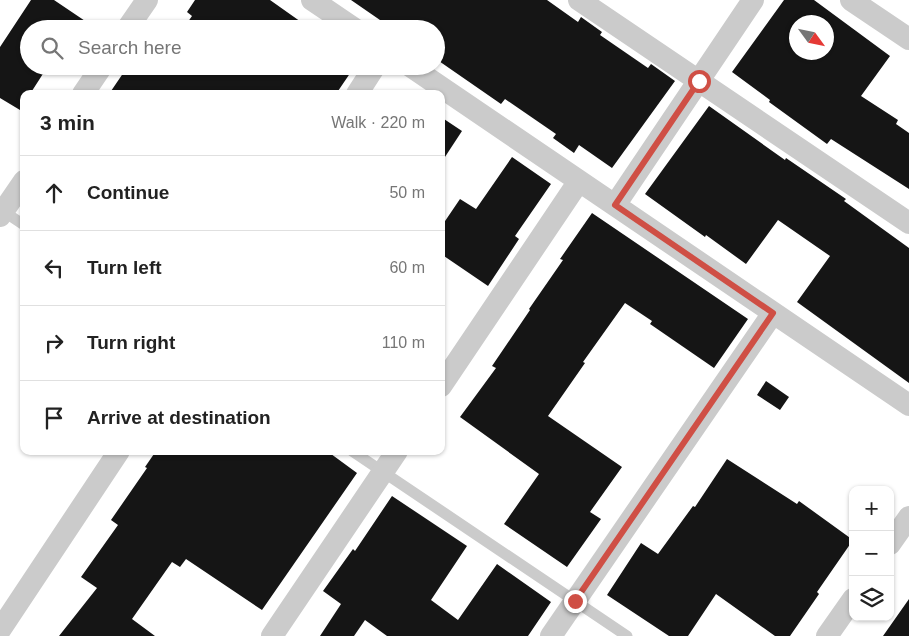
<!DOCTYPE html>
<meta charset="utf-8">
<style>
:root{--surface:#fff;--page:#f2f2f2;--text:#222;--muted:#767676;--line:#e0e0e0}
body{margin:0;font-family:Arial,sans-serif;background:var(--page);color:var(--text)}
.controls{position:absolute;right:15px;bottom:15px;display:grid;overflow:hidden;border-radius:10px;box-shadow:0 1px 4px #0004}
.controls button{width:45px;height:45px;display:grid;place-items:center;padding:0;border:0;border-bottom:1px solid var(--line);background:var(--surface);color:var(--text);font:25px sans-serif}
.compass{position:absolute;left:789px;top:15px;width:45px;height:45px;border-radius:50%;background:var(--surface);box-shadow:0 1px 4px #0004;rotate:123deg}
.stop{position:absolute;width:15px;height:15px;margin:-11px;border:4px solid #cf4f45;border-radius:50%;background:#fff}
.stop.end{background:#cf4f45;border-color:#fff;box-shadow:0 1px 5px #0008}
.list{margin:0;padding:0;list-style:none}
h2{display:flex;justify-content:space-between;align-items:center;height:65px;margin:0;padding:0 20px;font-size:21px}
h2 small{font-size:16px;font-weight:400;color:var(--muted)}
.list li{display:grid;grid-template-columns:32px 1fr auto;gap:15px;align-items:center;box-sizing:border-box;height:75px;padding:0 20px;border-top:1px solid var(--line)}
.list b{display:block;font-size:19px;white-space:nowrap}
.list em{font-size:16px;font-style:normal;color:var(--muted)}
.icon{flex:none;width:28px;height:28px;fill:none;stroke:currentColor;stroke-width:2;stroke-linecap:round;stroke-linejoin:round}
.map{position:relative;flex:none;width:909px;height:636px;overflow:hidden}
.search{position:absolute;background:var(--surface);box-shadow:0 1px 4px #0004;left:20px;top:20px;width:425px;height:55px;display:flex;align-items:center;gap:12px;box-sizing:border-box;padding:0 18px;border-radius:28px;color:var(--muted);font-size:19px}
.panel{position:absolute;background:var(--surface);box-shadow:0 1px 4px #0004;left:20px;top:90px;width:425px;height:365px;border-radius:10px}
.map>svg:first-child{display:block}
.building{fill:#151515;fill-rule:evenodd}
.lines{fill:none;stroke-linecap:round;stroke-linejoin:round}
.service{stroke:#cbcbcb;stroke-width:11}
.minor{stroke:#cbcbcb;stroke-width:22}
.route{stroke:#cf4f45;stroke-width:6}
</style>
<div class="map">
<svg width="909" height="636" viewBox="0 0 909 636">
<rect width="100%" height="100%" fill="#fff"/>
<path class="building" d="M 31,0 L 54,0 L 97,29 L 29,29 L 29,66 L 48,66 L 30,94 L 24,94 L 24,104 L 20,110 L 0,98 L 0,47 Z
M 195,0 L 270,0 L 311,29 L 183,29 L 192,16 L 187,12 Z
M 351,0 L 547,0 L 578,22 L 581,17 L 602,32 L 600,35 L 648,68 L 651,64 L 675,81 L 612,168 L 579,145 L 574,153 L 553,138 L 556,134 L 505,99 L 501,104 L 436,59 L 436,29 L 393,29 Z
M 784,0 L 814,0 L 890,56 L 861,96 L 898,120 L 896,124 L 909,133 L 909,189 L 831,139 L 827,144 L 769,102 L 770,100 L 732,72 ZM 796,22 L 826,22 L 826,52 L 796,52 Z
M 128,66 L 355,66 L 336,94 L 109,94 Z
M 709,106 L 785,160 L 786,158 L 846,199 L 844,201 L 909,248 L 909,383 L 797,302 L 830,256 L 778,220 L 746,264 L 706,235 L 705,237 L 645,194 Z
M 441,117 L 462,131 L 441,163 Z
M 512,157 L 551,184 L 515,236 L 519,239 L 488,286 L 441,254 L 441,227 L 460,199 L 476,209 Z
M 592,213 L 748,319 L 714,368 L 650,324 L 652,321 L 625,303 L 583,362 L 585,363 L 548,416 L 622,467 L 590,512 L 601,519 L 567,567 L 504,524 L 539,474 L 460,417 L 496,368 L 492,366 L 530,310 L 529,309 L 563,260 L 560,259 Z
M 766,381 L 789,397 L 780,410 L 757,395 Z
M 156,451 L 327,451 L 357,473 L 262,610 L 186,559 L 180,567 L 172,562 L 132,619 L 155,636 L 59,636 L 97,588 L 81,577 L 118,525 L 111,520 L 147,468 L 145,467 Z
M 727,459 L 797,504 L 799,501 L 853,540 L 817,592 L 819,594 L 790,636 L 775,636 L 716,594 L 688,636 L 669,636 L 607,595 L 641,543 L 658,554 L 693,506 L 695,507 Z
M 392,496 L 467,546 L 431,600 L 458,620 L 497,564 L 551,602 L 528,636 L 387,636 L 365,620 L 354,636 L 320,636 L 341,604 L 323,591 L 353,549 L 355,551 Z
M 909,599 L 909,636 L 883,636 Z"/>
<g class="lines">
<path class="service" d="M 0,209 L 24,225
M 352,451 L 627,636"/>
<path class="minor" d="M 312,0 L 355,29
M 579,0 L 909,223
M 851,0 L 909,39
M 127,29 L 147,0
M 410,66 L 909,405
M 83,94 L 102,66
M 357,94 L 375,66
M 615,205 L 753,0
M 0,216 L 24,181
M 441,386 L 579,181
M 890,544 L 909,517
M 0,630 L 119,451
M 272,636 L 397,451
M 551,636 L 773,313
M 827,636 L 853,599"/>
</g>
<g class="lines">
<path class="route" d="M 575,601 L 773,313 L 615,205 L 699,81"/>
</g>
</svg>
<div class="controls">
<button>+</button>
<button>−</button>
<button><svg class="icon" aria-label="layers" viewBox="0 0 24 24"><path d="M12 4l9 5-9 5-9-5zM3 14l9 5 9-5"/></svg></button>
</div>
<svg class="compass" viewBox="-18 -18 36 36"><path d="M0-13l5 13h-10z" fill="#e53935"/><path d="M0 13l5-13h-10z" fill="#767676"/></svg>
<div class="stop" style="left:699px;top:81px"></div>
<div class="stop end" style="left:575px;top:601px"></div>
<div class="search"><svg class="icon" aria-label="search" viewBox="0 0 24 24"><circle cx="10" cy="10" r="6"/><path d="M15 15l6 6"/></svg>Search here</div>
<section class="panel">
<h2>3 min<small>Walk · 220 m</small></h2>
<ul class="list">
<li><svg class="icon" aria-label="ahead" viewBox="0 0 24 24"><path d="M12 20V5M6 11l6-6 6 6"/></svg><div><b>Continue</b></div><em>50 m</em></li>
<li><svg class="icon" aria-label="left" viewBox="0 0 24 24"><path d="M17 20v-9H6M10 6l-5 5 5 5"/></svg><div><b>Turn left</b></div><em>60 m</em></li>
<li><svg class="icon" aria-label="right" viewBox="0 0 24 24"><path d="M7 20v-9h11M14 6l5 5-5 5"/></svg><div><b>Turn right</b></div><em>110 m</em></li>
<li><svg class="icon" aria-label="arrive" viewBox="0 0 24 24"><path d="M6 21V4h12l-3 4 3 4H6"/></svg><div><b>Arrive at destination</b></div></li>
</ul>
</section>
</div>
